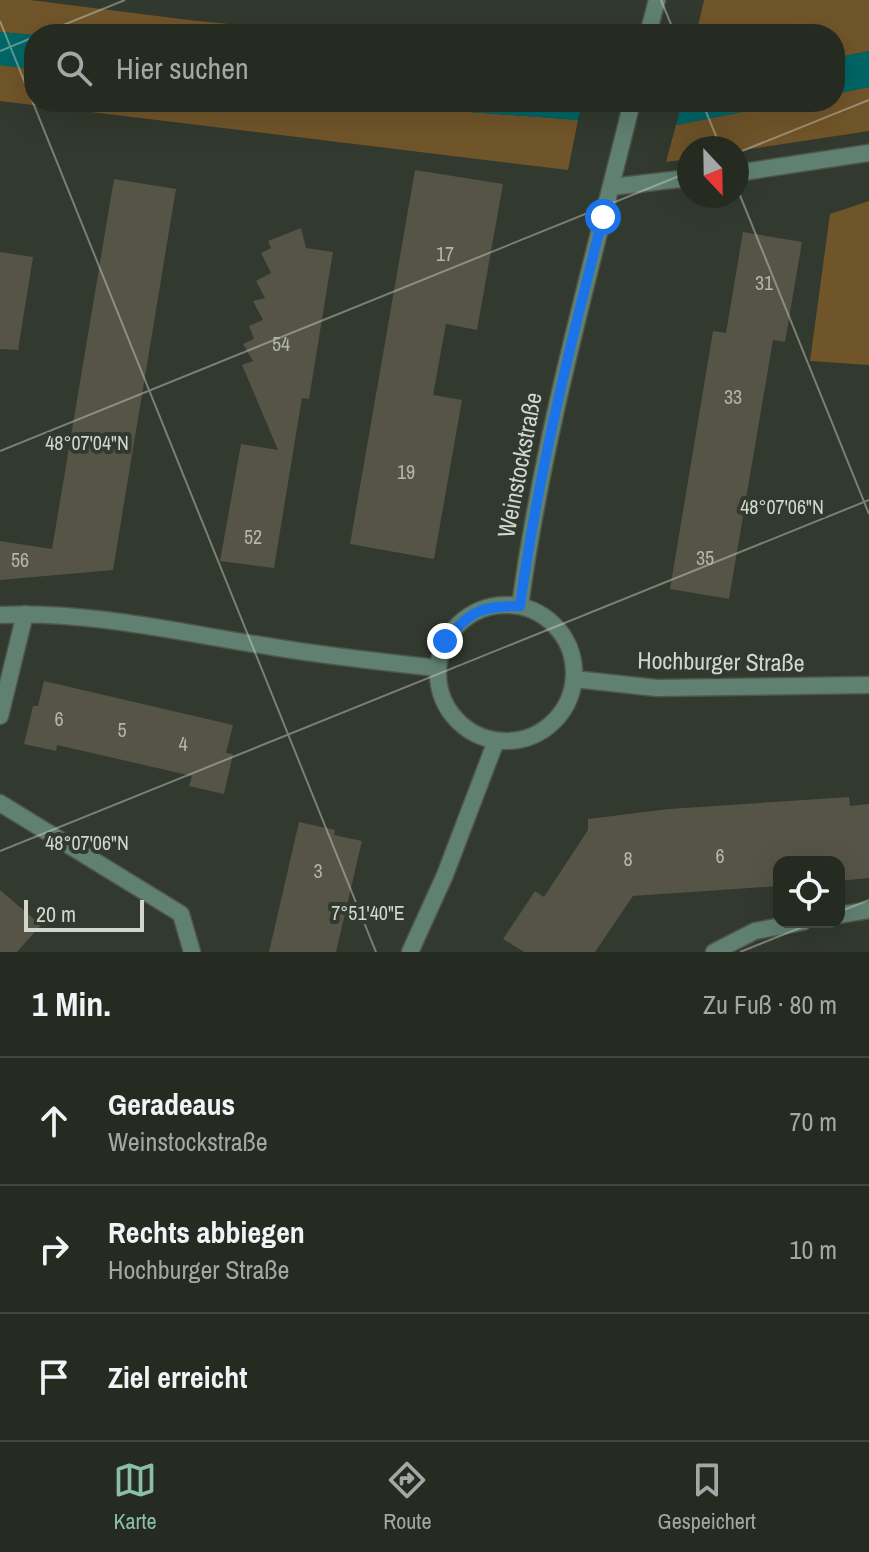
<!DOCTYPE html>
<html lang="de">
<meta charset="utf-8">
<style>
:root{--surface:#262b22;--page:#2e332a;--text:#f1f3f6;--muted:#a4a7a5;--line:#424740;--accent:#8abfa5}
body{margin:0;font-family:"Archivo Narrow",sans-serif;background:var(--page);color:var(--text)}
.controls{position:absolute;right:24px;bottom:24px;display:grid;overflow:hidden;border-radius:16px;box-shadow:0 8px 32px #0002}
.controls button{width:72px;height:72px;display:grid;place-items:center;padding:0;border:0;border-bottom:2px solid var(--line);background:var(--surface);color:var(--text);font:40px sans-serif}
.compass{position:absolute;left:677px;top:136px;width:72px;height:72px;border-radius:50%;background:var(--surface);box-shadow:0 8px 32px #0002;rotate:158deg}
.scale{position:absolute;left:24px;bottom:20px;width:120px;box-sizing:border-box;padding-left:8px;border:4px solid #d1d6cf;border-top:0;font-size:22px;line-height:28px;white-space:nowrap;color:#d1d6cf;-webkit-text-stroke:6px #32392e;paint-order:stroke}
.stop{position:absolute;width:24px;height:24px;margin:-18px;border:6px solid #1a73e8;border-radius:50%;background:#fff}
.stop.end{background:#1a73e8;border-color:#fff;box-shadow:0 2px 8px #0008}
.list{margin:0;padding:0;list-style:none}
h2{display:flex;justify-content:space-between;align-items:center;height:104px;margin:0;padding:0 32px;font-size:34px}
h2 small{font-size:26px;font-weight:400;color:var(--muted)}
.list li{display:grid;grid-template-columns:52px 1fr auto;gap:24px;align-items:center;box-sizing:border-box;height:128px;padding:0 32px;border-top:2px solid var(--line)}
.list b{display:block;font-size:30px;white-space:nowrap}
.list p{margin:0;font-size:26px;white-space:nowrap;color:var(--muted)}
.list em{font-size:26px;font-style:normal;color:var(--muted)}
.icon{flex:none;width:44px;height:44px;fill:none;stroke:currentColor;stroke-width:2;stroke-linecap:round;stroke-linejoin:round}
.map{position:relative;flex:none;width:869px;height:952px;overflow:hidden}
.search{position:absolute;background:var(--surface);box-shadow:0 8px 32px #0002;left:24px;right:24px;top:24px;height:88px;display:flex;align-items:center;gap:20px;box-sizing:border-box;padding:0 28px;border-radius:32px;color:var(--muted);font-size:30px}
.sheet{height:488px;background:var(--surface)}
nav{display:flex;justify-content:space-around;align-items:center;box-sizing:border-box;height:112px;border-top:2px solid var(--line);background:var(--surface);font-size:22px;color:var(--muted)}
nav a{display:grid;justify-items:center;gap:4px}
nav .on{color:var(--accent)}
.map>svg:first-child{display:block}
.park{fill:#71552a}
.water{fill:#016666}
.building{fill:#555446}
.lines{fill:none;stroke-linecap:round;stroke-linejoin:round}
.minor-casing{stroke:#4f554b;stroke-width:19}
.tertiary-casing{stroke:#4f554b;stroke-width:19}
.minor{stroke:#608172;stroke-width:16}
.tertiary{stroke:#608172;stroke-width:16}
.route{stroke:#1a73e8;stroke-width:10}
.ticks{fill:none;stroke:#d1d6cf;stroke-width:2;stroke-opacity:0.45}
.labels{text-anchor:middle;stroke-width:8;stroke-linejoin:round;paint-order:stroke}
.number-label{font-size:20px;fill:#b2b6ad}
.street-label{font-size:24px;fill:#d1d6cf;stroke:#32392e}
.ticks-label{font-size:20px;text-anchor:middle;fill:#d1d6cf;stroke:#32392e;stroke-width:8;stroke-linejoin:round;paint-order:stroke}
</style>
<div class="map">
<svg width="869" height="952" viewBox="0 0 869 952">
<rect width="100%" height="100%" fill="#32392e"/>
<path class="park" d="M 0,0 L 30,0 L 189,20 L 328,34 L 34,35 L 0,32 Z
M 704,0 L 869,0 L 869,51 L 835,58 L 835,34 L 696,34 Z
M 0,65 L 34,69 L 34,102 L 335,102 L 578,120 L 568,170 L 0,101 Z
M 869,87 L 869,131 L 737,151 L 737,148 L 689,148 L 689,159 L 666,162 L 676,125 L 794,102 L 835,102 L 835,94 Z
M 869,201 L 869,365 L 810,361 L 830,214 Z"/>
<path class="water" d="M 0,32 L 34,35 L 34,69 L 0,65 Z
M 869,51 L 869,87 L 835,94 L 835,58 Z
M 335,102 L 582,102 L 578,120 Z
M 682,102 L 794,102 L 676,125 Z"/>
<path class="building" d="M 415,170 L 503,184 L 477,330 L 446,324 L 433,395 L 462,400 L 434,559 L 350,544 Z
M 114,179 L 176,189 L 113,570 L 0,580 L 0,541 L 52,549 Z
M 301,228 L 306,248 L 333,252 L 309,399 L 302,398 L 274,568 L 220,561 L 241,444 L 278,450 L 242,365 L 253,361 L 243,344 L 254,339 L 249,326 L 263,320 L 253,301 L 265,298 L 256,281 L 271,273 L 261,253 L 271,248 L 268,241 Z
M 743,232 L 802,242 L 785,342 L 773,340 L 729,599 L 670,589 L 713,331 L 726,333 Z
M 0,252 L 33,257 L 18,350 L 0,349 Z
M 44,681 L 233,725 L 226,753 L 233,754 L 224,794 L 189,786 L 192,776 L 57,745 L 56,751 L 24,744 L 33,706 L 38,706 Z
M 849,797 L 850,806 L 869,804 L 869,878 L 839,881 L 839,862 L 779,862 L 779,886 L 633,896 L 595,952 L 524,952 L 503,939 L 535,891 L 544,897 L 588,830 L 588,819 L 669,809 Z
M 299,822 L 335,830 L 334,835 L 362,841 L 336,952 L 269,952 Z
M 0,890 L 41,925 L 17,952 L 0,952 Z"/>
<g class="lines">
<g class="minor-casing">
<path id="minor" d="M 737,173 L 869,153
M 611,187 L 689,178
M 0,716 L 25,614
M 0,803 L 181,914 L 192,952
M 839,915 L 869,910
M 714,952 L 755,931 L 803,922"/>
</g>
<g class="tertiary-casing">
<path id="tertiary" d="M 648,34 L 657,0
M438 673a68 68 0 1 1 136 0a68 68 0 1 1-136 0Z
M 520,606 C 543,435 591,269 632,102
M 0,615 C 93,611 181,633 273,647 C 327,656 382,662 437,668
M 574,679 L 657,688 L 869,685
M 410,952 L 445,875 L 496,741"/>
</g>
<use href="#minor" class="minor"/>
<use href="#tertiary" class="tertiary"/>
</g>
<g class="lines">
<path class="route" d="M 445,641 C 471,611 480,606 520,606 C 538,474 570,345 603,217"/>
</g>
<path class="ticks" d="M 661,0 L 675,34M 0,21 L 376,952M 41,34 L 125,0M 0,51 L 34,37M 702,102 L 721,148M 737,153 L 869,100M 737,188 L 869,514M 0,451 L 689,172M 0,851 L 869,500M 839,912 L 869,900M 740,952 L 815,922"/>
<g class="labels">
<g class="number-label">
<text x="445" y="261">17</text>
<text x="764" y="290">31</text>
<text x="281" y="351">54</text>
<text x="733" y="404">33</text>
<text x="406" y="479">19</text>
<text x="253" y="544">52</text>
<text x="705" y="565">35</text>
<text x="20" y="567">56</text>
<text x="59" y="726">6</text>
<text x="122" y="737">5</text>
<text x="183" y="751">4</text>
<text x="720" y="863">6</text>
<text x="628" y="866">8</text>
<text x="318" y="878">3</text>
</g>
<g class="street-label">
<text transform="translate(520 465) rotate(-79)" y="8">Weinstockstraße</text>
<text transform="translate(721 662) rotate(1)" y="8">Hochburger Straße</text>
</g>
</g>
<g class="ticks-label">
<text x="87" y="450">48°07'04"N</text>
<text x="782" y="514">48°07'06"N</text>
<text x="87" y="850">48°07'06"N</text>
<text x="368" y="920">7°51'40"E</text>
</g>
</svg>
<div class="controls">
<button><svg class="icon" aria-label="locate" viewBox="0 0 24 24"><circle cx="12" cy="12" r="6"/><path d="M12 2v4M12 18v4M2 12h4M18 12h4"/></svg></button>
</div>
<svg class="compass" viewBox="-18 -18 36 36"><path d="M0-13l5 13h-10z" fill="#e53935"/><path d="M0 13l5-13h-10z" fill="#a4a7a5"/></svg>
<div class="scale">20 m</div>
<div class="stop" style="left:603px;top:217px"></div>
<div class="stop end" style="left:445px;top:641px"></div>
<div class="search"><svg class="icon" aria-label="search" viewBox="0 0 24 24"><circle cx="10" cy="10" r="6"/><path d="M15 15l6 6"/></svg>Hier suchen</div>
</div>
<section class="sheet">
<h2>1 Min.<small>Zu Fuß · 80 m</small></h2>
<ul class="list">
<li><svg class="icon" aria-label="ahead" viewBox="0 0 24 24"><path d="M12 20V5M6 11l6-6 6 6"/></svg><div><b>Geradeaus</b><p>Weinstockstraße</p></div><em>70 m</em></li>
<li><svg class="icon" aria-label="right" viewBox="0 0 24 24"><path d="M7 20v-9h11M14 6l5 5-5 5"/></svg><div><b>Rechts abbiegen</b><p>Hochburger Straße</p></div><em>10 m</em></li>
<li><svg class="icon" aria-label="arrive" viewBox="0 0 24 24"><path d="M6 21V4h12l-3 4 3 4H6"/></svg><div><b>Ziel erreicht</b></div></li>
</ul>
</section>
<nav>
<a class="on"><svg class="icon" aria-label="map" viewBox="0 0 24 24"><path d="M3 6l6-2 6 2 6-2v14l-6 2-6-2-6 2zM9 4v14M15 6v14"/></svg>Karte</a>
<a><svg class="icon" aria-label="directions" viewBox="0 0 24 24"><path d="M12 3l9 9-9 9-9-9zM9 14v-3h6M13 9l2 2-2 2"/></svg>Route</a>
<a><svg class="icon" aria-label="saved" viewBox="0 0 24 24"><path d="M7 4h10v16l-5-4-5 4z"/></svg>Gespeichert</a>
</nav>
